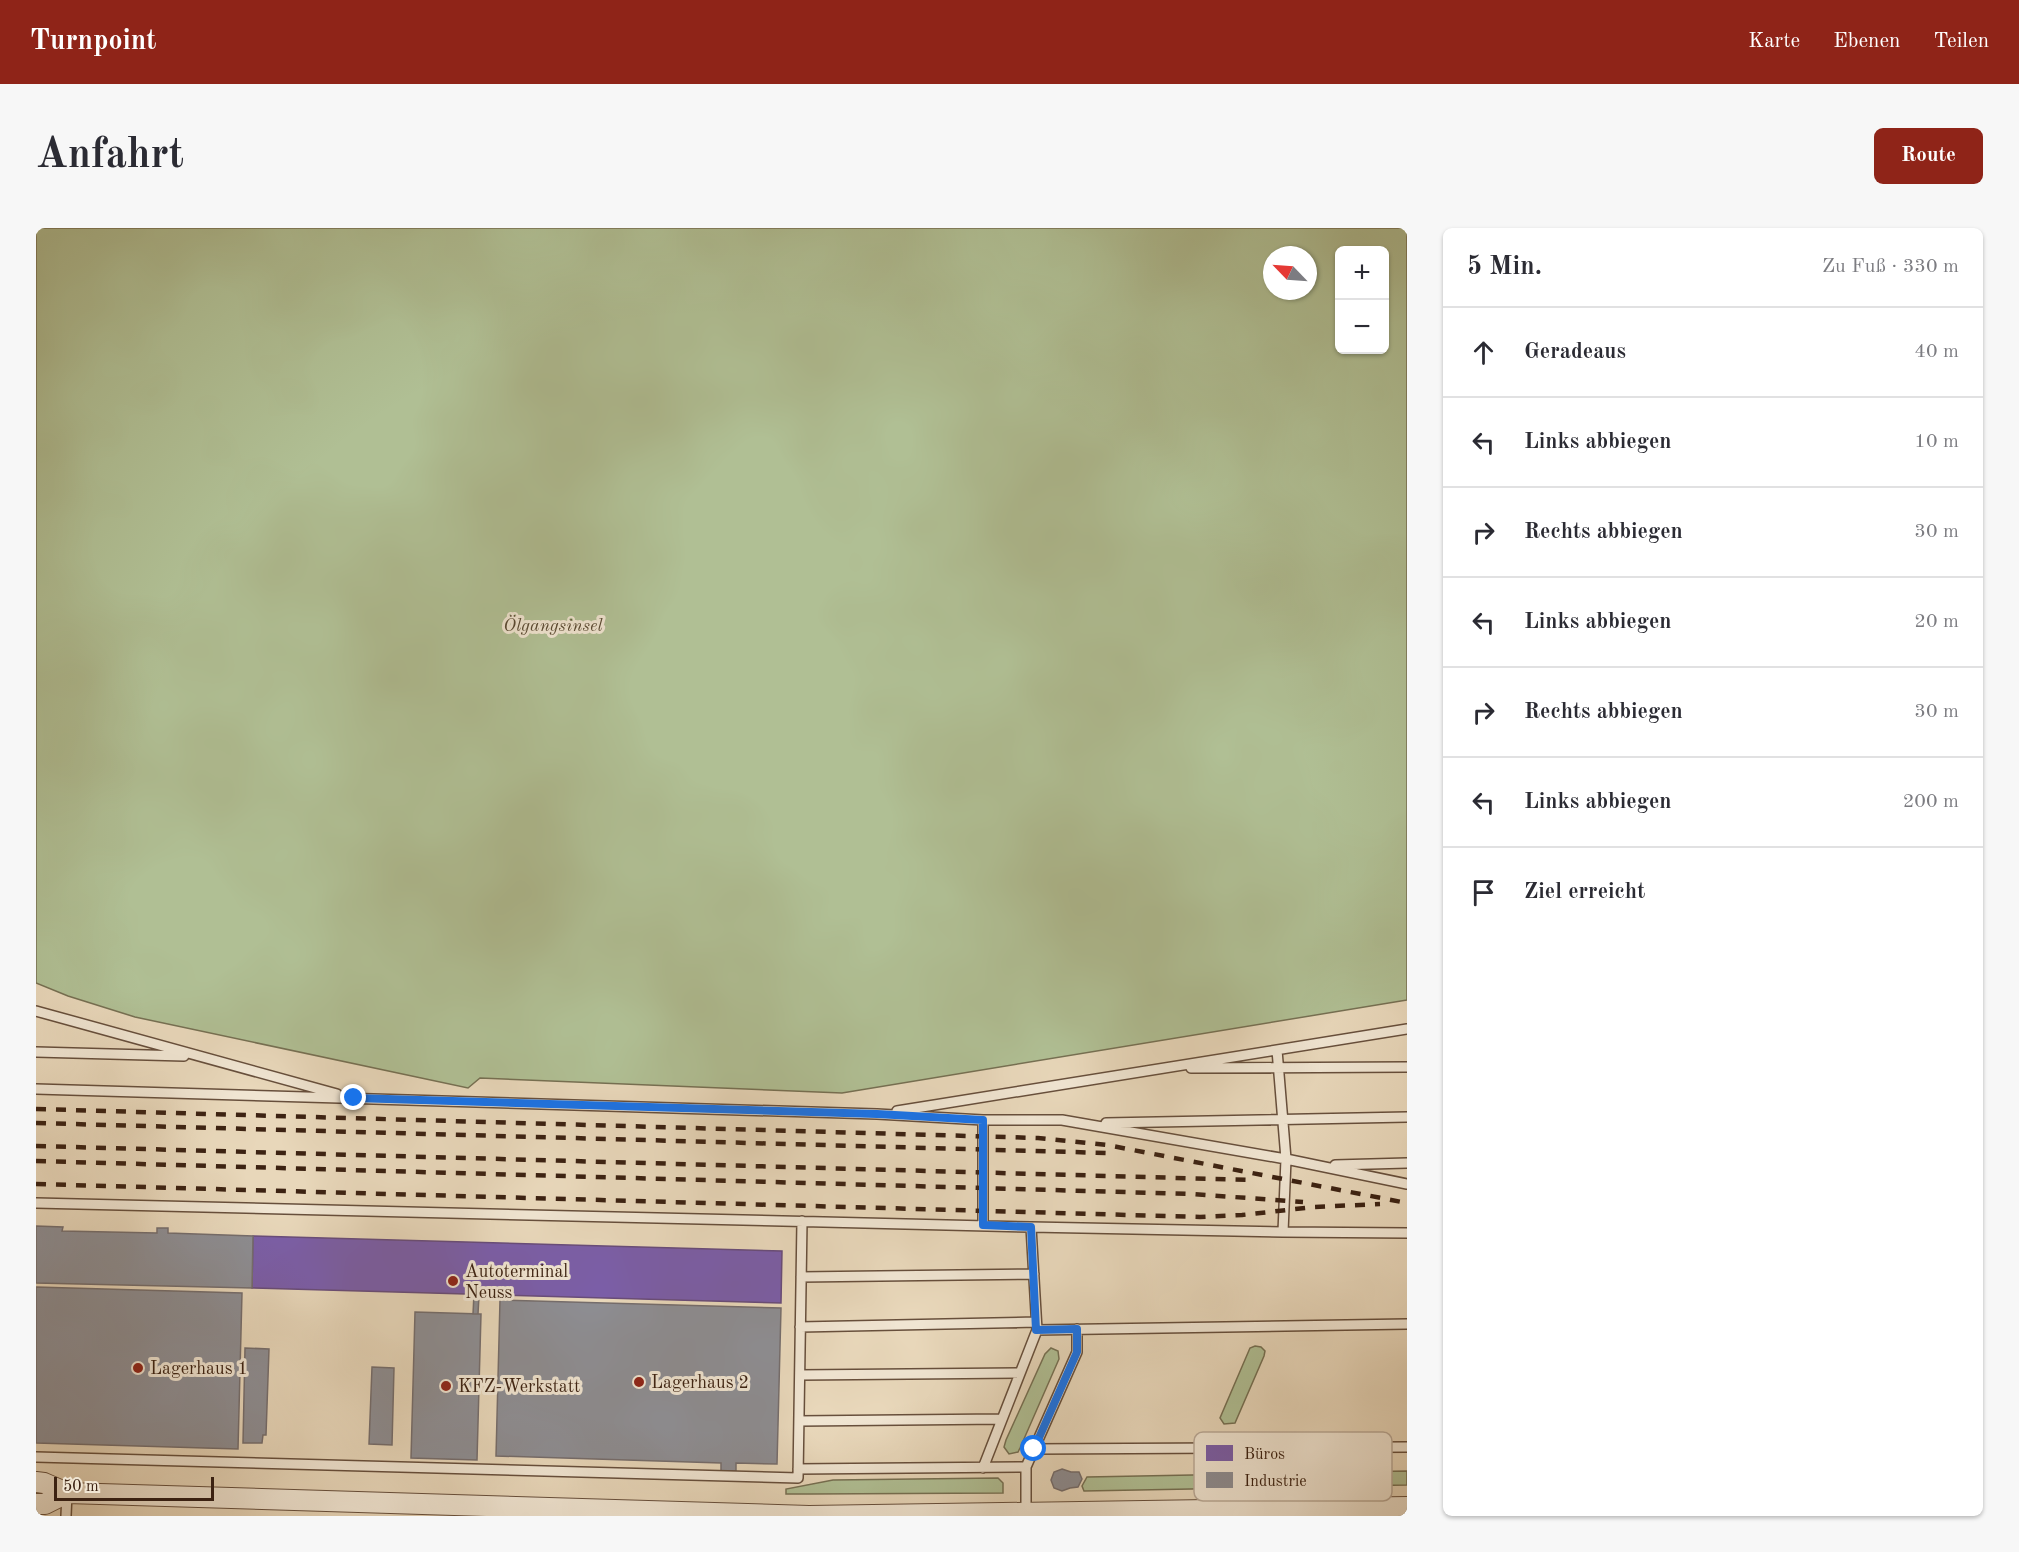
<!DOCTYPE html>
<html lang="de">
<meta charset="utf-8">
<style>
:root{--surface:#fff;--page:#f7f7f7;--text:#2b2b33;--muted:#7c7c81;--line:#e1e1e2;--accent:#8f2418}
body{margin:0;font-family:"Old Standard TT",serif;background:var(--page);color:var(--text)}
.controls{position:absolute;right:18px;top:18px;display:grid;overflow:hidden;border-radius:9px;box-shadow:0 2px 4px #0004}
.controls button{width:54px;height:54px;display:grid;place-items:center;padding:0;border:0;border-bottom:2px solid var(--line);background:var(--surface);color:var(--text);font:30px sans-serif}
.compass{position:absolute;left:1227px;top:18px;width:54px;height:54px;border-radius:50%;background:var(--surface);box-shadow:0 2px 4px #0004;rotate:295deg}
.scale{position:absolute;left:18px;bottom:15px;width:160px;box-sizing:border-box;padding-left:6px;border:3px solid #3c2212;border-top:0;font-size:16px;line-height:21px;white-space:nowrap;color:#3c2212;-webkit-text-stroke:4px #f0e5d2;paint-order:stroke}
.stop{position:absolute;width:18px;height:18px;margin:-14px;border:4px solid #1a73e8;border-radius:50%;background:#fff}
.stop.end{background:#1a73e8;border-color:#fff;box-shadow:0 2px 6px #0008}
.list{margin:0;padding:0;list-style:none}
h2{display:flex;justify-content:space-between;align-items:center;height:78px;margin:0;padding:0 24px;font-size:26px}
h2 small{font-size:20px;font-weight:400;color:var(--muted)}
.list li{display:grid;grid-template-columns:39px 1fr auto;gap:18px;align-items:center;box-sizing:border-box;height:90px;padding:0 24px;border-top:2px solid var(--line)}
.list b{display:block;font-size:22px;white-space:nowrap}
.list em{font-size:20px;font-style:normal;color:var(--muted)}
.icon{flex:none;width:33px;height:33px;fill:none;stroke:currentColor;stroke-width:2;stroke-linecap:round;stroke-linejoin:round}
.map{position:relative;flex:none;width:1371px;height:1288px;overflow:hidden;border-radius:9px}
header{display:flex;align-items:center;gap:36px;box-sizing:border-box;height:84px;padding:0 30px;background:var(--accent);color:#fff}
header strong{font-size:28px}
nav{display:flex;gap:33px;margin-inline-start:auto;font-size:21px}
.intro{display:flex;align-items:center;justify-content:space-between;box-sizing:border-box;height:144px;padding:0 36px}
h1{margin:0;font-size:42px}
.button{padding:15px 27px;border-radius:9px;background:var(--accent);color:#fff;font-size:21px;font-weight:700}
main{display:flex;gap:36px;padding:0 36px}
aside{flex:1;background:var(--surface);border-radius:9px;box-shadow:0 2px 4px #0004}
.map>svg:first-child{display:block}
.green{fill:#b0bf94;stroke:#767053;stroke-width:1.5;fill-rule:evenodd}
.offices{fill:#7b5ea7;stroke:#684c7a;stroke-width:1.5}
.industry{fill:#8d8d92;stroke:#756d6c;stroke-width:1.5}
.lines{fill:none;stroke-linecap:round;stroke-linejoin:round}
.lane-casing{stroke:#674f3c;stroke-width:12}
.street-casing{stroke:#674f3c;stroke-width:22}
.lane{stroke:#f0e5d2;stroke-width:9}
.street{stroke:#f0e5d2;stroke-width:20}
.rail{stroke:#3c2212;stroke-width:4.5;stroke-dasharray:10 10;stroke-linecap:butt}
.route{stroke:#1a73e8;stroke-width:8}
.poi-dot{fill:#8f2418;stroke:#f0e5d2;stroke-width:2}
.labels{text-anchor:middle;stroke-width:6;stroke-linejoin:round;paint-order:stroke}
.park-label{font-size:18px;font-style:italic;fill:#594932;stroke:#f0e5d2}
.poi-label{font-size:18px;fill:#3c2212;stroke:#f0e5d2;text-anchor:start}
.key{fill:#f0e5d2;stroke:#baaa98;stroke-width:1.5}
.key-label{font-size:16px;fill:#3c2212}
</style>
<header>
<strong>Turnpoint</strong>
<nav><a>Karte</a><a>Ebenen</a><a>Teilen</a></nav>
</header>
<div class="intro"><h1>Anfahrt</h1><a class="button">Route</a></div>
<main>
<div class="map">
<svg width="1371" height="1288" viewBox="0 0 1371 1288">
<rect width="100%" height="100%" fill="#e8d7ba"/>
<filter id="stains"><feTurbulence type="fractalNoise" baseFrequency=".00333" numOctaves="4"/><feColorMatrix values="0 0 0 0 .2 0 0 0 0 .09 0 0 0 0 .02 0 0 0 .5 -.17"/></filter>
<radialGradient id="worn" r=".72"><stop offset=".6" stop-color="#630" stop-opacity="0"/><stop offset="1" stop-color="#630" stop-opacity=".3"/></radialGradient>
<path class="green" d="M 0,0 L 1371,0 L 1371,772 L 806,865 L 444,850 L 432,860 L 99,789 L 32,768 L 0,755 ZM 1348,22 L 1348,122 L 1304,122 L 1304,22 ZM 1236,27 L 1272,27 L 1272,63 L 1236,63 Z
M 1219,1118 L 1225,1119 L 1229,1123 L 1228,1128 L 1199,1195 L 1188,1196 L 1184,1190 L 1214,1120 Z
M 1015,1120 L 1022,1123 L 1023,1131 L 984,1220 L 982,1224 L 973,1226 L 968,1219 L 970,1212 L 1009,1126 Z
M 1371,1243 L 1371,1257 L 1048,1263 L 1046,1258 L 1051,1249 Z
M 962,1250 L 967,1255 L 967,1265 L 775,1266 L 750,1266 L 750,1261 L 797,1252 Z"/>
<path class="offices" d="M 217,1008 L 746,1023 L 745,1075 L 216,1060 Z"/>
<path class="industry" d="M 0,998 L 27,999 L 26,1003 L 121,1005 L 121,1000 L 132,1000 L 132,1005 L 217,1008 L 216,1060 L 0,1055 Z
M 0,1059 L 206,1065 L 202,1221 L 0,1215 Z
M 438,1066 L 443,1067 L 442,1086 L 437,1086 Z
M 464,1072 L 745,1080 L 741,1236 L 700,1235 L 700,1243 L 685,1243 L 685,1235 L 460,1228 Z
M 379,1084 L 445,1086 L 441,1232 L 375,1230 Z
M 209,1120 L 233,1121 L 230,1207 L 227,1207 L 226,1215 L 207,1215 Z
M 336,1139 L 358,1140 L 356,1217 L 333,1216 Z
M 1026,1241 L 1035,1244 L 1043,1244 L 1046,1251 L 1042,1259 L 1034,1260 L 1026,1263 L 1018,1260 L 1015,1252 L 1018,1244 Z"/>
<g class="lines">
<g class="lane-casing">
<path id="lane" d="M 0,783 L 301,866
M 1241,822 L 1250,931 L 1247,1004
M 0,824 L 148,828
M 1155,840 L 1371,839
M 0,861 L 841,886 L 947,892 L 1026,892 L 1250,931 L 1371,956
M 861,883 L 1371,801
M 947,892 L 947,997
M 1070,895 L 1371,889
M 1299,937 L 1371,935
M 0,975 L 995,999 L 1247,1004 L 1371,1005
M 765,1049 L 998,1046
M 764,1099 L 1000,1094
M 1001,1102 L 1371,1096
M 764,1147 L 984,1145
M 763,1193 L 966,1191
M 998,1221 L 1371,1219
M 0,1229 L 762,1250 L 766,993
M 947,1240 L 1001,1102 L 995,999
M 762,1241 L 990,1239
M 990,1285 L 990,1239 L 1041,1124 L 1041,1101
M 30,1288 L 31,1265"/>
</g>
<g class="street-casing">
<path id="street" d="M 0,1254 L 8,1255 L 31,1265 L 773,1288 L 1371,1279
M 0,1276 L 9,1276 L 31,1265"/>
</g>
<use href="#lane" class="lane"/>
<use href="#street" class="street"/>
<path class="rail" d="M 0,881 L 1002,910 L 1071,917 L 1371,975
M 0,895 L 1071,925
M 0,918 L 1215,952
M 0,933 L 1156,966 L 1267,974
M 0,956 L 1164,989 L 1206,987 L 1278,979 L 1344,976"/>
</g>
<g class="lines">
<path class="route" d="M 318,870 L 841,886 L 947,892 L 947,997 L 995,999 L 1000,1102 L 1041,1101 L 1041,1124 L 998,1221"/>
</g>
<g class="poi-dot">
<circle cx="417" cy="1053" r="6"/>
<circle cx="102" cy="1140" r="6"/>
<circle cx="603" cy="1154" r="6"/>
<circle cx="410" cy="1158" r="6"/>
</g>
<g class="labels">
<g class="park-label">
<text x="517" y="403">Ölgangsinsel</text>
</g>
<g class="poi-label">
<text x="429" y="1049">Autoterminal<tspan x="429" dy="21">Neuss</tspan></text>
<text x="114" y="1146">Lagerhaus 1</text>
<text x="615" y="1160">Lagerhaus 2</text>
<text x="422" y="1164">KFZ-Werkstatt</text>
</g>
</g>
<rect x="1158" y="1204" width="198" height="69" rx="9" class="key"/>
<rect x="1170" y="1217" width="27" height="16" fill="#7b5ea7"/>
<rect x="1170" y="1244" width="27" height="16" fill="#8d8d92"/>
<g class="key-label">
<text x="1208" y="1231">Büros</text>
<text x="1208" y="1258">Industrie</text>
</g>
<rect width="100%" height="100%" filter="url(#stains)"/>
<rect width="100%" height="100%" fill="url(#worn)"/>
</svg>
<div class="controls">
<button>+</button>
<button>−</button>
</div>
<svg class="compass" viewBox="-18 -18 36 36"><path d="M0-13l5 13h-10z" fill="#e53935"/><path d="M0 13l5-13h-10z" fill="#7c7c81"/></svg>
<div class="scale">50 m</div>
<div class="stop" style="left:998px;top:1221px"></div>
<div class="stop end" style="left:318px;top:870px"></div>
</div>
<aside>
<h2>5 Min.<small>Zu Fuß · 330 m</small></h2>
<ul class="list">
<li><svg class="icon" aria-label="ahead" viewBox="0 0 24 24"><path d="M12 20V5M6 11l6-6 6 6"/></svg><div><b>Geradeaus</b></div><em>40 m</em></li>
<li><svg class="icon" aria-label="left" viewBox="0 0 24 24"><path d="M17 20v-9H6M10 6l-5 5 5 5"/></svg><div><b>Links abbiegen</b></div><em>10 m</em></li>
<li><svg class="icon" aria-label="right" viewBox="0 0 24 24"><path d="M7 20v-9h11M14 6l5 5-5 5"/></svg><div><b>Rechts abbiegen</b></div><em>30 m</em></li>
<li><svg class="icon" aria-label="left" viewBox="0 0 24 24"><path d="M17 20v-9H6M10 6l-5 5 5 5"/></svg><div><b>Links abbiegen</b></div><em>20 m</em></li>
<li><svg class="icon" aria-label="right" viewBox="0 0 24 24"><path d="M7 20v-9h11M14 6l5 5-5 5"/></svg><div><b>Rechts abbiegen</b></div><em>30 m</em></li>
<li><svg class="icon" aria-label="left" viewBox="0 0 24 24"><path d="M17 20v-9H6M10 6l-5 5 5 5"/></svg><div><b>Links abbiegen</b></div><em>200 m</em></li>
<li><svg class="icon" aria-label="arrive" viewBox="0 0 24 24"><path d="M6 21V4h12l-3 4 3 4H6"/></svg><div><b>Ziel erreicht</b></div></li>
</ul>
</aside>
</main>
